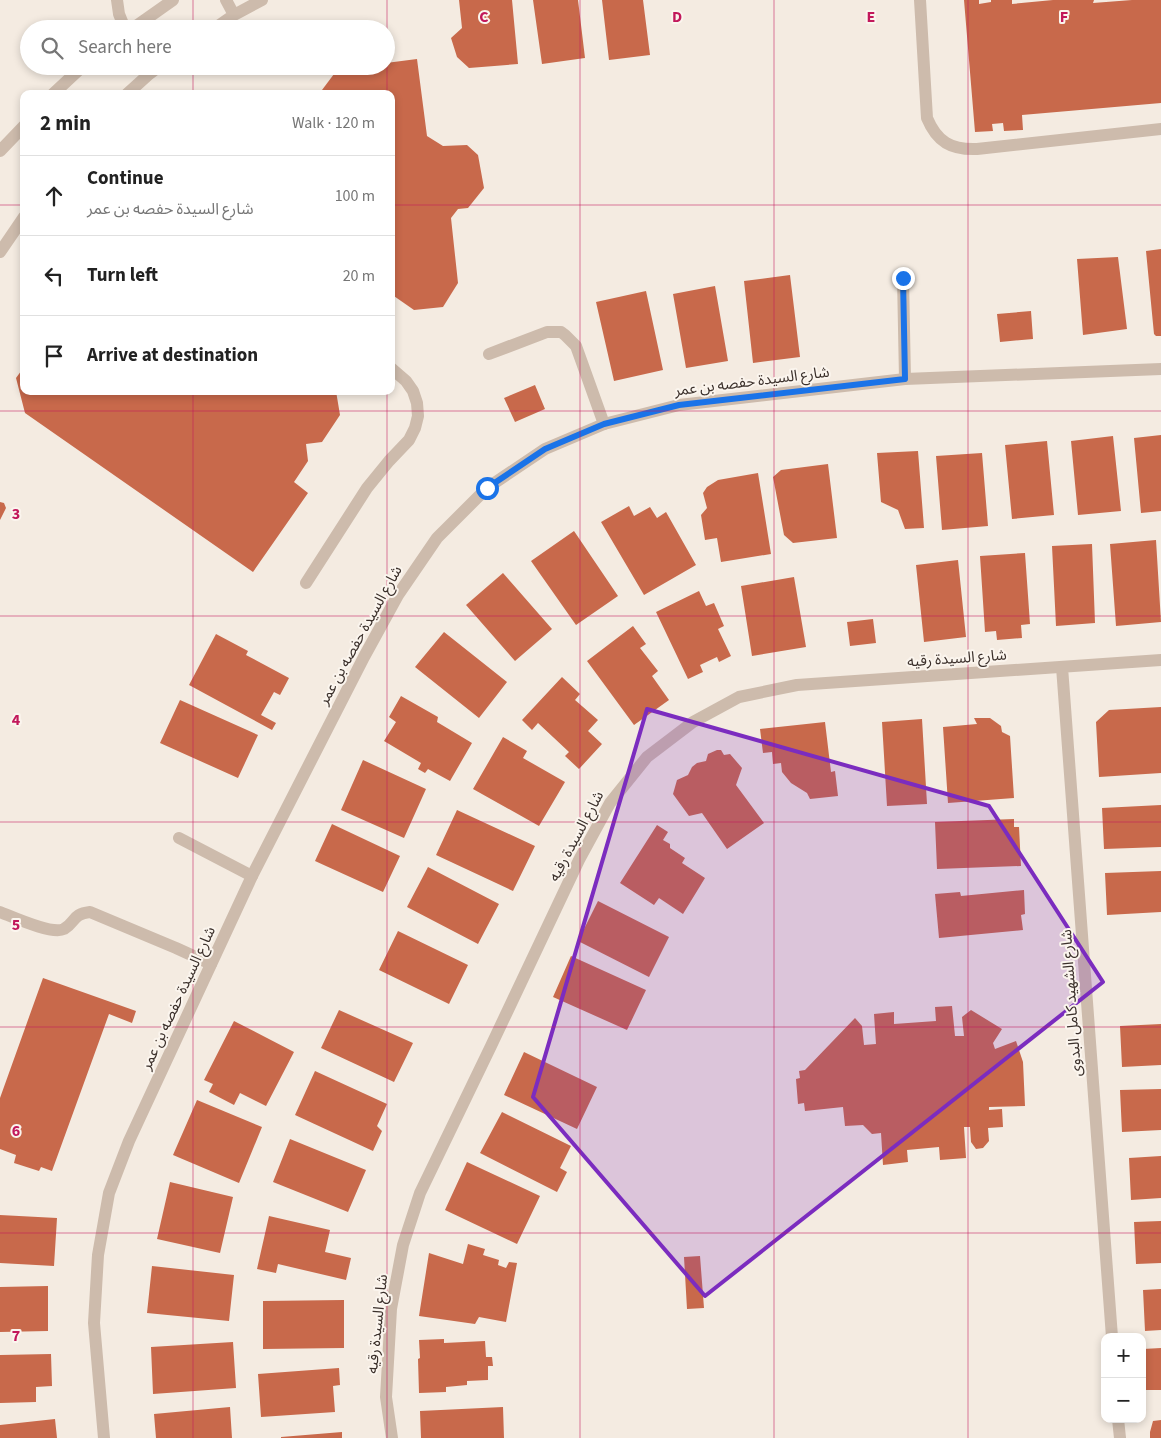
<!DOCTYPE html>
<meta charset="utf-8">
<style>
:root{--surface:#fff;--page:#f2f2f2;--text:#222;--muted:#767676;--line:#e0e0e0}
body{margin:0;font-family:"Source Sans 3","Noto Sans Arabic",sans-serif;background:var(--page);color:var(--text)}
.controls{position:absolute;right:15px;bottom:15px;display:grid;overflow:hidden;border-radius:10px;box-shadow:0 2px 8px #0003}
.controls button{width:45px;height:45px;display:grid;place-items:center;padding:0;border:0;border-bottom:1px solid var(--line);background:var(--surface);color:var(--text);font:25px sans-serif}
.stop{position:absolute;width:15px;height:15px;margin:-11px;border:4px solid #1a73e8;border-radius:50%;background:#fff}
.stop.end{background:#1a73e8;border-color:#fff;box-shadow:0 1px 5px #0008}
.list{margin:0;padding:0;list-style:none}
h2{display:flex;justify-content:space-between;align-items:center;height:65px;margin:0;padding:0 20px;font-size:21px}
h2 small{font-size:16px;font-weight:400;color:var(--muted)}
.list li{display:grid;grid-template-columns:32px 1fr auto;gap:15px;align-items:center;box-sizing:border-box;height:80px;padding:0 20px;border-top:1px solid var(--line)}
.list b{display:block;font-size:19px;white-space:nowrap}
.list p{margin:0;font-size:16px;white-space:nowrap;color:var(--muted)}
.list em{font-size:16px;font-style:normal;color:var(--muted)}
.icon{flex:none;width:28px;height:28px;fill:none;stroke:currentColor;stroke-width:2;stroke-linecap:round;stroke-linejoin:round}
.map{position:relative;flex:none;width:1161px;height:1438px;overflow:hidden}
.search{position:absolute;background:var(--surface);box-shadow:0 2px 8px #0003;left:20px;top:20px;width:375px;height:55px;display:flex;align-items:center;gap:12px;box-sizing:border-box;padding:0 18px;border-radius:28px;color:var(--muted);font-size:19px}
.panel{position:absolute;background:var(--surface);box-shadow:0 2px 8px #0003;left:20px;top:90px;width:375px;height:305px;border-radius:10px}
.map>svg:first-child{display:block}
.building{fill:#c8694b}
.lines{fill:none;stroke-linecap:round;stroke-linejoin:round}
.service{stroke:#cdbbac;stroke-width:12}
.minor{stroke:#cdbbac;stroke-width:12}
.tertiary{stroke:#cdbbac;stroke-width:12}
.route{stroke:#1a73e8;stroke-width:6}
.marked{fill:#7b2cbf;fill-opacity:0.2;stroke:#7b2cbf;stroke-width:4;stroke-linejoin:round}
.grid{fill:none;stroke:#c2185b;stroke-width:1;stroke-opacity:0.55}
.labels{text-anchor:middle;stroke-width:4;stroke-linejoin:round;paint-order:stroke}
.street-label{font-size:15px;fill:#3b302b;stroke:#fbf5ee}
.grid-label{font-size:16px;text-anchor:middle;font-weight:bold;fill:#c2185b;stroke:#fbf5ee;stroke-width:4;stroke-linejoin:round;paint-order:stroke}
</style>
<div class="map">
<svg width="1161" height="1438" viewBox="0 0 1161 1438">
<rect width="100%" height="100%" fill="#f4ebe1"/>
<path class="building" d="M 459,0 L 512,0 L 518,64 L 469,68 L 457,57 L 451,38 L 462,28 Z
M 533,0 L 578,0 L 585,58 L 542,64 Z
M 602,0 L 643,0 L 650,55 L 609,60 Z
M 964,0 L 979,0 L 979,4 L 991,2 L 991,0 L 1012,0 L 1012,4 L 1053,0 L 1094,0 L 1093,3 L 1132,0 L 1161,0 L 1161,103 L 1022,115 L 1023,130 L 1004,131 L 1003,123 L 992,124 L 993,131 L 975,132 Z
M 417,59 L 427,136 L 443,146 L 467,145 L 478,155 L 484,188 L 468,208 L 458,209 L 451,218 L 458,283 L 443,307 L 414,310 L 391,294 L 391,94 L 319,94 L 337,70 L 364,66 L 386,66 L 386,63 Z
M 1161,249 L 1161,336 L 1156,336 L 1154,334 L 1146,251 Z
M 1118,257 L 1127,329 L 1083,335 L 1077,259 Z
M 790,275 L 800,357 L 753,363 L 744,281 Z
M 715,286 L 728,361 L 686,368 L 673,294 Z
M 646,291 L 663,370 L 614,381 L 596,302 Z
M 1031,311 L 1033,339 L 1000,342 L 997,314 Z
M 24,367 L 24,391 L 336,391 L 340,415 L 322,442 L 306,444 L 308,461 L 294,482 L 308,493 L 253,572 L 25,413 L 16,378 Z
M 535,385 L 545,409 L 515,422 L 504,398 Z
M 1161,435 L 1161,511 L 1141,513 L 1134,438 Z
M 1113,436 L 1121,511 L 1078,515 L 1071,441 Z
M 1047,441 L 1054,515 L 1012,519 L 1005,445 Z
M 918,451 L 924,528 L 905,529 L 898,510 L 881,502 L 877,453 Z
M 982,453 L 988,526 L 942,530 L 936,456 Z
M 828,464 L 837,538 L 793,543 L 784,535 L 773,477 L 781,470 Z
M 758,473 L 771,554 L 721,562 L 717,538 L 705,540 L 701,515 L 707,508 L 703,493 L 707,487 L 718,480 Z
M 0,502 L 4,503 L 6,508 L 0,520 Z
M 629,506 L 634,516 L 650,507 L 657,518 L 666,512 L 696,565 L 644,595 L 601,522 Z
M 574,531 L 618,596 L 576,625 L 531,561 Z
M 1156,540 L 1161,622 L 1116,626 L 1110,544 Z
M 1092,544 L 1095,623 L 1056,626 L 1052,546 Z
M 1025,553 L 1030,624 L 1021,625 L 1022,638 L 997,640 L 996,631 L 985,632 L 980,556 Z
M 958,560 L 966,637 L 924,642 L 916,565 Z
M 503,573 L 552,629 L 515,661 L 466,605 Z
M 794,577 L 806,647 L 752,656 L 741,586 Z
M 699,591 L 706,606 L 714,603 L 724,626 L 718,629 L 731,656 L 719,662 L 717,657 L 700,665 L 703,672 L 688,679 L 656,612 Z
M 873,619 L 876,643 L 850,646 L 847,622 Z
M 633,626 L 646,644 L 640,648 L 658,671 L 652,676 L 669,700 L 634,725 L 587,661 Z
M 444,632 L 507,682 L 479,718 L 415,667 Z
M 216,634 L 248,651 L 246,655 L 289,678 L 280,695 L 274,692 L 261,715 L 276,723 L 272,730 L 189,685 Z
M 562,677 L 580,694 L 575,700 L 598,720 L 588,731 L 602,744 L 579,769 L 565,756 L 569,752 L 538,723 L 532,730 L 522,720 Z
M 401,696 L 438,717 L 437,722 L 472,743 L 450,781 L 428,769 L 425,773 L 418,769 L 421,763 L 384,741 L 396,722 L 389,717 Z
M 180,700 L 258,735 L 238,778 L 160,743 Z
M 1161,707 L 1161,773 L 1099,777 L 1096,722 L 1109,710 Z
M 974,718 L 990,718 L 1001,726 L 1002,732 L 1010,736 L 1014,798 L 948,803 L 943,727 L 977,724 Z
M 922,719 L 927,804 L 887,806 L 882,722 Z
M 825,722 L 831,772 L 835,771 L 838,796 L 810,799 L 807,793 L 791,783 L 782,772 L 781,763 L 773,764 L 772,752 L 763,753 L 760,729 Z
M 503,737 L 527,751 L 523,758 L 565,782 L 539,826 L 473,789 Z
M 717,750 L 721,750 L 724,755 L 730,754 L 742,768 L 736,785 L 764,823 L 727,849 L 702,813 L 689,816 L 673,794 L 677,780 L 688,775 L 692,767 L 697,763 L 706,761 L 708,754 Z
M 363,760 L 426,789 L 404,838 L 341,810 Z
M 1161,805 L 1161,847 L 1104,849 L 1102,808 Z
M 457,810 L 535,846 L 513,891 L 436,855 Z
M 1014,819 L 1014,827 L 1019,827 L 1021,866 L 937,869 L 935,822 Z
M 332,824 L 400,856 L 383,892 L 315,861 Z
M 657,825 L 668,832 L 663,840 L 670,844 L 670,848 L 685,858 L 682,863 L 705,878 L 683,914 L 659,898 L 654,905 L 620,883 Z
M 428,867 L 499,904 L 478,944 L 407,907 Z
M 1161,871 L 1161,912 L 1107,915 L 1105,873 Z
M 1024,890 L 1025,914 L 1021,915 L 1023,930 L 939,938 L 935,894 L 960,892 L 961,896 Z
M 598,901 L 669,937 L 649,977 L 578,941 Z
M 398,931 L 468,965 L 449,1004 L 379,970 Z
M 571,956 L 646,990 L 627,1030 L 553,997 Z
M 43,978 L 136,1011 L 132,1023 L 109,1014 L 52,1171 L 41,1167 L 39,1171 L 14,1163 L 16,1155 L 0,1149 L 0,1098 Z
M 952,1006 L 955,1036 L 964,1036 L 962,1017 L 971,1010 L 1002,1029 L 993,1043 L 995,1049 L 1016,1041 L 1023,1062 L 1025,1106 L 989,1107 L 989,1110 L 1002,1109 L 1003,1127 L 988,1128 L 989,1141 L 983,1148 L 976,1149 L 971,1142 L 970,1127 L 964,1127 L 966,1158 L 940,1160 L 939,1147 L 907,1150 L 908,1162 L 883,1165 L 881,1133 L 872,1134 L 863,1125 L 845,1126 L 843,1107 L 805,1111 L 804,1103 L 798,1104 L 796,1079 L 800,1078 L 799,1071 L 805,1070 L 855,1018 L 862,1026 L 864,1045 L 876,1044 L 874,1014 L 894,1012 L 894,1024 L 936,1021 L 935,1007 Z
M 339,1010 L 413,1043 L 394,1082 L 321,1048 Z
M 234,1021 L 294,1052 L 266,1106 L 240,1093 L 234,1105 L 209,1092 L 213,1084 L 204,1080 Z
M 1161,1024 L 1161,1065 L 1122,1067 L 1120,1026 Z
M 524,1052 L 597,1087 L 577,1129 L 504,1095 Z
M 315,1071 L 387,1104 L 377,1126 L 382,1131 L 373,1151 L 295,1115 Z
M 1161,1089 L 1161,1130 L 1122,1132 L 1120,1090 Z
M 197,1100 L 262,1127 L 239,1183 L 173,1155 Z
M 502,1112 L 571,1146 L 560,1168 L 567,1172 L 557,1192 L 480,1153 Z
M 290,1139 L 366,1170 L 348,1212 L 273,1182 Z
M 1161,1156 L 1161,1198 L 1131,1200 L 1129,1158 Z
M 467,1162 L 540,1196 L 517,1244 L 445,1210 Z
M 170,1182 L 233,1197 L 220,1253 L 157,1239 Z
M 0,1215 L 57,1218 L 54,1266 L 0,1263 Z
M 269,1216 L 330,1230 L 325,1252 L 351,1258 L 346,1280 L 278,1264 L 276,1273 L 257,1269 Z
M 1161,1221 L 1161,1263 L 1136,1264 L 1134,1222 Z
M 468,1244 L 485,1249 L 483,1255 L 499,1260 L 498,1265 L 506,1268 L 509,1262 L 517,1263 L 506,1322 L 479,1317 L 475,1324 L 419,1316 L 429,1253 L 463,1264 Z
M 700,1256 L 704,1308 L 687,1309 L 684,1257 Z
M 152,1266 L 234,1275 L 229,1321 L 147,1313 Z
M 48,1286 L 48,1331 L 0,1332 L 0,1287 Z
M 1161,1289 L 1161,1330 L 1145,1331 L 1143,1290 Z
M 344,1300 L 344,1348 L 263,1349 L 263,1301 Z
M 444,1339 L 444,1343 L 485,1341 L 486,1357 L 492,1357 L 493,1366 L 488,1366 L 488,1380 L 467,1381 L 467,1385 L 446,1387 L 446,1392 L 419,1393 L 418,1359 L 420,1358 L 419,1340 Z
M 233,1342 L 236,1388 L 153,1394 L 151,1347 Z
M 1161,1348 L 1161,1390 L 1145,1390 L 1143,1349 Z
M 51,1354 L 52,1386 L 36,1387 L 36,1402 L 0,1403 L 0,1355 Z
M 339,1368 L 340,1385 L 333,1386 L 335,1412 L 261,1417 L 258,1374 Z
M 230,1407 L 232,1438 L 156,1438 L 154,1414 Z
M 503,1407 L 504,1438 L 421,1438 L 420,1411 Z
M 55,1419 L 57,1438 L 0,1438 L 0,1425 Z
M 1161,1420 L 1161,1438 L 1150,1438 L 1150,1432 L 1153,1421 Z
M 342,1432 L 342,1438 L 281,1438 L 281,1437 Z"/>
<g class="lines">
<path class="service" d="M 920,0 L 927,118 C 937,142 951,150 977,149 L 1161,129
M 903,278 L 905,379
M 489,354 L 547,332 L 561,332 L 565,335 L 576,346 L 604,424
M 306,583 L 367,488 L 389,461 L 409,440 L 415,428 L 418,416 L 417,403 L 413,391 L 406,381 L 391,368
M 179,838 L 252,876
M 0,912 C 13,917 52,935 64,929 C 76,922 72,914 90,912 L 176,948 L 211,964"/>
<path class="minor" d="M 1062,667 L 1112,1337
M 1118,1419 L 1120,1438
M 104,1438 L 94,1323 L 98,1255 L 109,1193 L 129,1141 L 252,876 L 364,657 L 398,595 L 437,538 L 487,488 L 545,449 L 604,424 L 679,405 L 905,379 L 1161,369
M 392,1438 L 386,1397 L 391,1309 L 403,1245 L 420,1193 L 491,1046 L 579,860 L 610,803 L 647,757 L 693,722 L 739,697 L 797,685 L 1161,660"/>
<path class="tertiary" d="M 117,0 L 119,14 L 125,29
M 226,0 L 234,15
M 132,29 L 173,0
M 214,29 L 234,15 L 262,0
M 53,94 L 83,66
M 127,94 L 148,75 L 160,66
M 0,151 L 24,126
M 0,252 L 24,217"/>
</g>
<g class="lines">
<path class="route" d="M 487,488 L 545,449 L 604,424 L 679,405 L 905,379 L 903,278"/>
</g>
<path class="marked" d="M 647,709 L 989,806 L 1103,982 L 705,1296 L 533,1097 Z"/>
<path class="grid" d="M 193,0 L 193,29M 387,0 L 387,94M 580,0 L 580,1438M 774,0 L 774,1438M 968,0 L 968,1438M 193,66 L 193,94M 0,205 L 24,205M 391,205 L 1161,205M 193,391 L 193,1438M 387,391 L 387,1438M 0,411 L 1161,411M 0,616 L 1161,616M 0,822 L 1161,822M 0,1027 L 1161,1027M 0,1233 L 1161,1233"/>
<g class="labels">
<g class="street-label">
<text transform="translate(752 381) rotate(-7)" y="5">شارع السيدة حفصه بن عمر</text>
<text transform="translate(360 635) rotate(-61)" y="5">شارع السيدة حفصه بن عمر</text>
<text transform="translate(957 658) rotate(-4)" y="5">شارع السيدة رقيه</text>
<text transform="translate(576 836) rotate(-62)" y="5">شارع السيدة رقيه</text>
<text transform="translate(178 998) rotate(-65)" y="5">شارع السيدة حفصه بن عمر</text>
<text transform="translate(1071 1003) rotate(-94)" y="5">شارع الشهيد كامل البدوى</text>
<text transform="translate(377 1324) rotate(-84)" y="5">شارع السيدة رقيه</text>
</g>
</g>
<g class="grid-label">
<text x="484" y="22">C</text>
<text x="677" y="22">D</text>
<text x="871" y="22">E</text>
<text x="1064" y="22">F</text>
<text x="16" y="519">3</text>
<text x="16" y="725">4</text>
<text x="16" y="930">5</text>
<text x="16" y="1136">6</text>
<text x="16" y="1341">7</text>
</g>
</svg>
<div class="controls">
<button>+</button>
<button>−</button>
</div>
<div class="stop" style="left:487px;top:488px"></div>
<div class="stop end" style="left:903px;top:278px"></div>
<div class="search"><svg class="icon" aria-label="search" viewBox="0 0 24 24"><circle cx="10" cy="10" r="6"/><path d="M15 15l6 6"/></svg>Search here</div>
<section class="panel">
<h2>2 min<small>Walk · 120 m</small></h2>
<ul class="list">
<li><svg class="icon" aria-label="ahead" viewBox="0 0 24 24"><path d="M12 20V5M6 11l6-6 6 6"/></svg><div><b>Continue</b><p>شارع السيدة حفصه بن عمر</p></div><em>100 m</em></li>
<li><svg class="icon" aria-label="left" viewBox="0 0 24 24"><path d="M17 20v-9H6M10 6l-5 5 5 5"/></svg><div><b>Turn left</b></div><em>20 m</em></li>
<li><svg class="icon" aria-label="arrive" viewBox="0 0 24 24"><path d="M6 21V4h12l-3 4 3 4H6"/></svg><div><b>Arrive at destination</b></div></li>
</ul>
</section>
</div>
